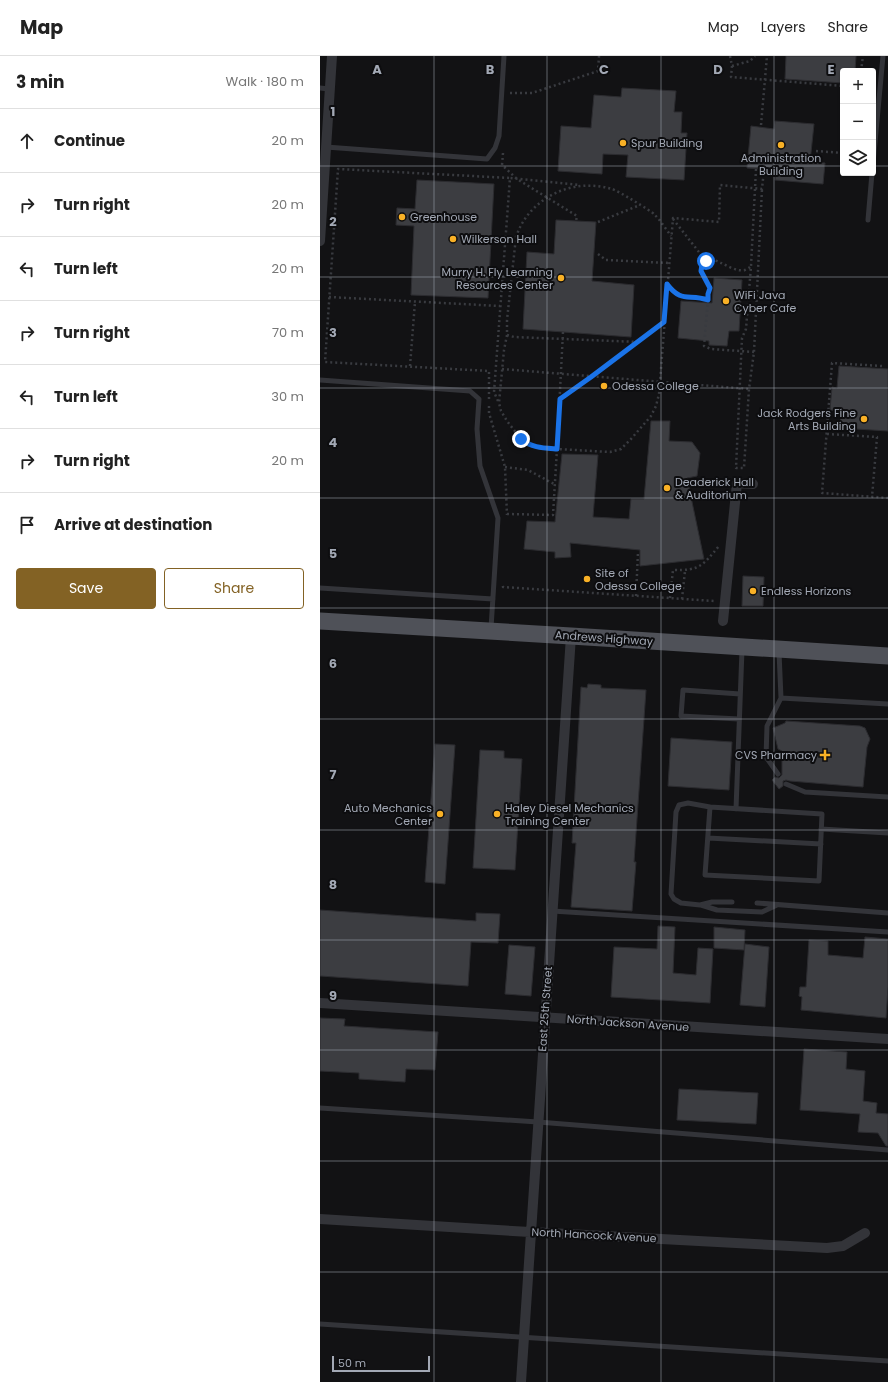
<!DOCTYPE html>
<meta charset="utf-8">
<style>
:root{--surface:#fff;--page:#f2f2f2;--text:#222;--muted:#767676;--line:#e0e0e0;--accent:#836224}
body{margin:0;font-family:Poppins,sans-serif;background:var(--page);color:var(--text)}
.controls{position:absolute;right:12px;top:12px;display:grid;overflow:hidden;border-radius:4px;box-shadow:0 1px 3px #0004}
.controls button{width:36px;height:36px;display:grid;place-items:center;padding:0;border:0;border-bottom:1px solid var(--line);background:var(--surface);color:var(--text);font:20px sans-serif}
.scale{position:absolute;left:12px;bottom:10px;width:98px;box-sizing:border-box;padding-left:4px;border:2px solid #a3a9b5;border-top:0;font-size:11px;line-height:14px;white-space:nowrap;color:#a3a9b5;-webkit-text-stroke:3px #0d0d0f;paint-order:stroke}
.stop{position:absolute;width:12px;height:12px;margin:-9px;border:3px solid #1a73e8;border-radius:50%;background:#fff}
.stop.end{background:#1a73e8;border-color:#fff;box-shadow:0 1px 4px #0008}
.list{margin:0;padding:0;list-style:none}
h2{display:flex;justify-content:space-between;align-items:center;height:52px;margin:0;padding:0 16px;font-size:17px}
h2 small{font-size:13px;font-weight:400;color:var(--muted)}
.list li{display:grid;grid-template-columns:26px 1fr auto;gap:12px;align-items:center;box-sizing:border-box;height:64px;padding:0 16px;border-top:1px solid var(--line)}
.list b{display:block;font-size:15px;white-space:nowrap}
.list em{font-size:13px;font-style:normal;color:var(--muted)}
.actions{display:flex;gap:8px;padding:12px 16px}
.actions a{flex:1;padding:9px 0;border:1px solid var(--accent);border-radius:4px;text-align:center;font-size:14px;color:var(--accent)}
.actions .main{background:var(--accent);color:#fff}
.icon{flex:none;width:22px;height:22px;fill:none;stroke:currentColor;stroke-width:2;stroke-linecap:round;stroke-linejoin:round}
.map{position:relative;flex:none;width:568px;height:1326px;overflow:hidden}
header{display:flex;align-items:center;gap:24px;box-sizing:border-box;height:56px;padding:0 20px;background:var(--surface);border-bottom:1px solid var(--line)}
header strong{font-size:19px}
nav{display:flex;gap:22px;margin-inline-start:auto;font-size:14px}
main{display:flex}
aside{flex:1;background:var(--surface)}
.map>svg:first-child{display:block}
.building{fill:#3c3d41;stroke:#2c2c30}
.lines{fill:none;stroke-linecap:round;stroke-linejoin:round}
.path{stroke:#393b40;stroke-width:2.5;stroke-dasharray:2 3;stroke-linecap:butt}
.service{stroke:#333439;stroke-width:5}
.minor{stroke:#333439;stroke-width:10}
.primary{stroke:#4f5158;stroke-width:17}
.route{stroke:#1a73e8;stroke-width:5}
.grid{fill:none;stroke:#a3a9b5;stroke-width:1;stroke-opacity:0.55}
.poi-dot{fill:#f9b126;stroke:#0d0d0f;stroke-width:1.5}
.labels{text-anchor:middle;stroke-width:4;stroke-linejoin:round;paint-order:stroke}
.poi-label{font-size:11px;fill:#a3a9b5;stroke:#0d0d0f;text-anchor:start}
.street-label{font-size:11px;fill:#a3a9b5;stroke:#0d0d0f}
.grid-label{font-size:13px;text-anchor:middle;font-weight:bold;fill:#a3a9b5;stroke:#0d0d0f;stroke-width:4;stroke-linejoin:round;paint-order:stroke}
</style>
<header>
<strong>Map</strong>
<nav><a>Map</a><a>Layers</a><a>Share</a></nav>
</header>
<main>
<aside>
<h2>3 min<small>Walk · 180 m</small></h2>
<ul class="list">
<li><svg class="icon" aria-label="ahead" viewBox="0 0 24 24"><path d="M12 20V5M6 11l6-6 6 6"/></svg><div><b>Continue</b></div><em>20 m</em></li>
<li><svg class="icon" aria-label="right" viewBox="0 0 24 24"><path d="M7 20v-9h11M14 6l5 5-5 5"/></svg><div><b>Turn right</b></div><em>20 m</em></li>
<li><svg class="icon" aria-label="left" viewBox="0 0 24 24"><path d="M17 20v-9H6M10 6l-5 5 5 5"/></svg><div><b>Turn left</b></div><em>20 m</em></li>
<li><svg class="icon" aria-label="right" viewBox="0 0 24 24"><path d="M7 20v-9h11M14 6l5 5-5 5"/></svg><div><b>Turn right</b></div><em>70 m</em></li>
<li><svg class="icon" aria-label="left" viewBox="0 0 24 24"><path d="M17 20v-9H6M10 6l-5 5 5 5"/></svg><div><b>Turn left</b></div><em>30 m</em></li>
<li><svg class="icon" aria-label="right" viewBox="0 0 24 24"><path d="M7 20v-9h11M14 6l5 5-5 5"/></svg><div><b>Turn right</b></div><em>20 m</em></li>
<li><svg class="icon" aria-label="arrive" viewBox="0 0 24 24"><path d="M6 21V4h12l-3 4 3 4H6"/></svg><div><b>Arrive at destination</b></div></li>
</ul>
<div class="actions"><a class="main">Save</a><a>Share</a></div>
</aside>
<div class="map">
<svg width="568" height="1326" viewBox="0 0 568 1326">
<rect width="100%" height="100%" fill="#121214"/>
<path class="building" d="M 466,0 L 536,0 L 535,15 L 523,15 L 523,27 L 465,23 Z
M 302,32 L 356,35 L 354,56 L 362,56 L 361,77 L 367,77 L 364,124 L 306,121 L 308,99 L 283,98 L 282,118 L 238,115 L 241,70 L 271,72 L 274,39 L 301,41 Z
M 455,65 L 494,68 L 490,106 L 505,107 L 503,128 L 455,124 L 456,114 L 427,112 L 431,70 L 454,73 Z
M 97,124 L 174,128 L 168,242 L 91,239 L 94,170 L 76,169 L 77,152 L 95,153 Z
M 236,164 L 276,166 L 272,225 L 314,229 L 311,281 L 203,273 L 207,196 L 234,198 Z
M 394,222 L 422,224 L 419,275 L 409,275 L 407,290 L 389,289 L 389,285 L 358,282 L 361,245 L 392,247 Z
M 519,310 L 568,313 L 568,375 L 520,372 L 521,355 L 510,354 L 512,331 L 517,332 Z
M 331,365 L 350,365 L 349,385 L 372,386 L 380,397 L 377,420 L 367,422 L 384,503 L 320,510 L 320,494 L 250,487 L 251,501 L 235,502 L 235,496 L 204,493 L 207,465 L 235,466 L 242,398 L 278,399 L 273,461 L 309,463 L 311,443 L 324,443 Z
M 423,520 L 444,521 L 443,550 L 422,550 Z
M 268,628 L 281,629 L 281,632 L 326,634 L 314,806 L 316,806 L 312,855 L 251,851 L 256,787 L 252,787 L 261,631 L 267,632 Z
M 466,665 L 540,670 L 545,672 L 550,683 L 547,691 L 543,731 L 470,725 L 466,724 L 463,725 L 463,730 L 459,733 L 452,724 L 455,721 L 459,722 L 462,719 L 462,695 L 458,693 L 453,672 L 465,667 Z
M 351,682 L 412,686 L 409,734 L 348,730 Z
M 115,688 L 135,689 L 125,828 L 105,826 Z
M 160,694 L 184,695 L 184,702 L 202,703 L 195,814 L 153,812 Z
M 0,854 L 156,865 L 156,857 L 180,858 L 178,887 L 151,886 L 148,930 L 0,920 Z
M 338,870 L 355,871 L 353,917 L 376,919 L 378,892 L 393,893 L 390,947 L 291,941 L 294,891 L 337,893 Z
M 394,871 L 425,874 L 424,894 L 394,892 Z
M 545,881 L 568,883 L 568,931 L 566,962 L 481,954 L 482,941 L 479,940 L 480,931 L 486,931 L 489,884 L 508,885 L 508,899 L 543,902 Z
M 425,888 L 449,891 L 445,951 L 420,949 Z
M 189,889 L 215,891 L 211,940 L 185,938 Z
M 0,962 L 25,963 L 24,970 L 118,976 L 115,1014 L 86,1013 L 85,1026 L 39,1023 L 39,1017 L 0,1015 Z
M 484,993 L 527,996 L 526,1013 L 545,1015 L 543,1045 L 557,1047 L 556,1057 L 568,1058 L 568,1090 L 566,1090 L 558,1077 L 538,1076 L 540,1058 L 480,1054 Z
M 359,1033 L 438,1037 L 436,1068 L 357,1064 Z"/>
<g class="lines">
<path class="path" d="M 410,0 L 412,10 L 411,21 L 523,30
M 412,10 L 430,5 L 435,0
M 541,15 L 543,0
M 190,37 L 212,37 L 278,15 L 279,0
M 441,69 L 447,0
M 496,95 L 523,97
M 183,97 L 182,109 L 197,123 L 257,160 L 256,165
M 436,113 L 431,210 L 426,273 L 422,282 L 416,412 L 424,412 L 429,333 L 434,296 L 442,133
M 353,163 L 386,205
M 278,166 L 320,149
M 278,198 L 286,204 L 349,207
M 430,211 C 429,212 427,213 425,214 C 408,218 387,188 381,215 L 390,232 L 388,238 L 388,244 L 384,290 L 391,293 L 434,296
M 348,229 C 362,248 370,237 388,244
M 9,241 L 180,250
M 243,276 L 237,393 L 217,391 L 208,389 L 201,383 L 187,365 L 181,355 L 179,347 L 184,294 L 187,279 L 187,264 L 196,181 C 209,142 252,121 292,133 C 297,134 331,155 334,158 C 340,164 346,173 351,180
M 187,279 L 194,281 L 319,286
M 90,310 L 95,246
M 562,310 L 512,307 L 502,437 L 568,442
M 182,313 L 429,333
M 169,343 L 169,315 L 5,306 L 18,113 L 190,122
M 240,343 L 271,321 L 344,267
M 178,345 L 174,336 L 190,122 L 260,129
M 169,350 L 169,357 L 185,411 L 187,459
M 507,378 L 557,381 L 552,441
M 185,411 L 208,414 L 234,428
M 187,458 L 233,459 L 237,393 L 290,396 L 301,393 L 311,383 L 331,360 L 336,350 L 339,338 L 353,162 L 399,166 L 400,129 L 442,133 L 444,113
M 183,530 L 183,531 L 394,545
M 316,540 L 318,496
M 350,542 L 353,514 C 380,515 383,509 399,490
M 362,543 L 365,515"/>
<path class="service" d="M 0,32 L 9,33
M 6,91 L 167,103 L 175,92 L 179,80 L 184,0
M 553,108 L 563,0
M 548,164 L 552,117
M 0,324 L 150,335 L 159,343 L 157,373 L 160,410 L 178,462 L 171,572
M 0,532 L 173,543
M 461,642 L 568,648
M 419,663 L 361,660 L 363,634 L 420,638
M 458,718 L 446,701 L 447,670 L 461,642 L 459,596
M 466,728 L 485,736 L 568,741
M 390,751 L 502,758 L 499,825 L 385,819 Z
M 390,751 L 368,747 L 359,749 L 356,756 L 351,838 L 354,843 L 361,847 L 380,849 L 392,846 L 412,846
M 416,753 L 422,594
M 501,773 L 568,777
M 388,782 L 501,788
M 437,847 L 568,857
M 381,849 L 397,854 L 442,856 L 457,849
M 232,855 L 568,876
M 0,1052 L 218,1066 L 568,1094
M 0,1268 L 568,1305"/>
<path class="minor" d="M 0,185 L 12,0
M 403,565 L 417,427 L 433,428
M 0,947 L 568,983
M 0,1163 L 210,1176 L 507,1192 L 523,1190 L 545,1177
M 201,1326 L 251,580"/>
<path class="primary" d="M 0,565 L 251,580 L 568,600"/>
</g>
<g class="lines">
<path class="route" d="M 201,383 C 212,392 223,392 237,393 L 240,343 L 271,321 L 344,266 L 347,228 C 362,248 369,237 388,244 L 388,238 L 390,232 L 381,215 L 382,209 L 386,205"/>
</g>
<path class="grid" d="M 114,0 L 114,1326M 227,0 L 227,1326M 341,0 L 341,1326M 454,0 L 454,1326M 0,110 L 523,110M 553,110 L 568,110M 0,221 L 568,221M 0,332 L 568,332M 0,442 L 568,442M 0,552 L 568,552M 0,663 L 568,663M 0,774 L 568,774M 0,884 L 568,884M 0,994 L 568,994M 0,1105 L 568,1105M 0,1216 L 568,1216"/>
<g class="poi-dot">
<circle cx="303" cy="87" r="4"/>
<circle cx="461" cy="89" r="4"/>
<circle cx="82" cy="161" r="4"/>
<circle cx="133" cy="183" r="4"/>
<circle cx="241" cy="222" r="4"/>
<circle cx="406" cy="245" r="4"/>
<circle cx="284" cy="330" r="4"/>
<circle cx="544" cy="363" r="4"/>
<circle cx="347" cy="432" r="4"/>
<circle cx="267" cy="523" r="4"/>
<circle cx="433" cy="535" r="4"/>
<path d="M503 693h4v4h4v4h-4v4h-4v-4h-4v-4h4z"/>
<circle cx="120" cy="758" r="4"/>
<circle cx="177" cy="758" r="4"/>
</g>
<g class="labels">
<g class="poi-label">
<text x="311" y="91">Spur Building</text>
<text x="461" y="106" text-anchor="middle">Administration<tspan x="461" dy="13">Building</tspan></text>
<text x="90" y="165">Greenhouse</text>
<text x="141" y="187">Wilkerson Hall</text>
<text x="233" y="220" text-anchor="end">Murry H. Fly Learning<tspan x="233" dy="13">Resources Center</tspan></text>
<text x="414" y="243">WiFi Java<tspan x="414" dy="13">Cyber Cafe</tspan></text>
<text x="292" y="334">Odessa College</text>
<text x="536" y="361" text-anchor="end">Jack Rodgers Fine<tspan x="536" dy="13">Arts Building</tspan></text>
<text x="355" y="430">Deaderick Hall<tspan x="355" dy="13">&amp; Auditorium</tspan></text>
<text x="275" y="521">Site of<tspan x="275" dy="13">Odessa College</tspan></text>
<text x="441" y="539">Endless Horizons</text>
<text x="497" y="703" text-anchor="end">CVS Pharmacy</text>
<text x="112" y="756" text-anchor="end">Auto Mechanics<tspan x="112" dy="13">Center</tspan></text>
<text x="185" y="756">Haley Diesel Mechanics<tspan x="185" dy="13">Training Center</tspan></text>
</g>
<g class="street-label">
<text transform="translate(284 582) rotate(4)" y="4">Andrews Highway</text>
<text transform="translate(225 953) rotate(-86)" y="4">East 25th Street</text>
<text transform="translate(308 967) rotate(4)" y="4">North Jackson Avenue</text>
<text transform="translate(274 1179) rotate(3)" y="4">North Hancock Avenue</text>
</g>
</g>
<g class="grid-label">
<text x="57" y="18">A</text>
<text x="170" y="18">B</text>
<text x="284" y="18">C</text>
<text x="398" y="18">D</text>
<text x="511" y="18">E</text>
<text x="13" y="60">1</text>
<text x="13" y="170">2</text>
<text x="13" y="281">3</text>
<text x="13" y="391">4</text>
<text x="13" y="502">5</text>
<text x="13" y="612">6</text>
<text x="13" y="723">7</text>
<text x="13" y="833">8</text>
<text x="13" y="944">9</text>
</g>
</svg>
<div class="controls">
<button>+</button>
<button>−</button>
<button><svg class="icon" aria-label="layers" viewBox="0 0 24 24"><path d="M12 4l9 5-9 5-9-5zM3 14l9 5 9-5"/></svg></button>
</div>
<div class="scale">50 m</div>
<div class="stop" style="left:386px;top:205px"></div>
<div class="stop end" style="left:201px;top:383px"></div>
</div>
</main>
